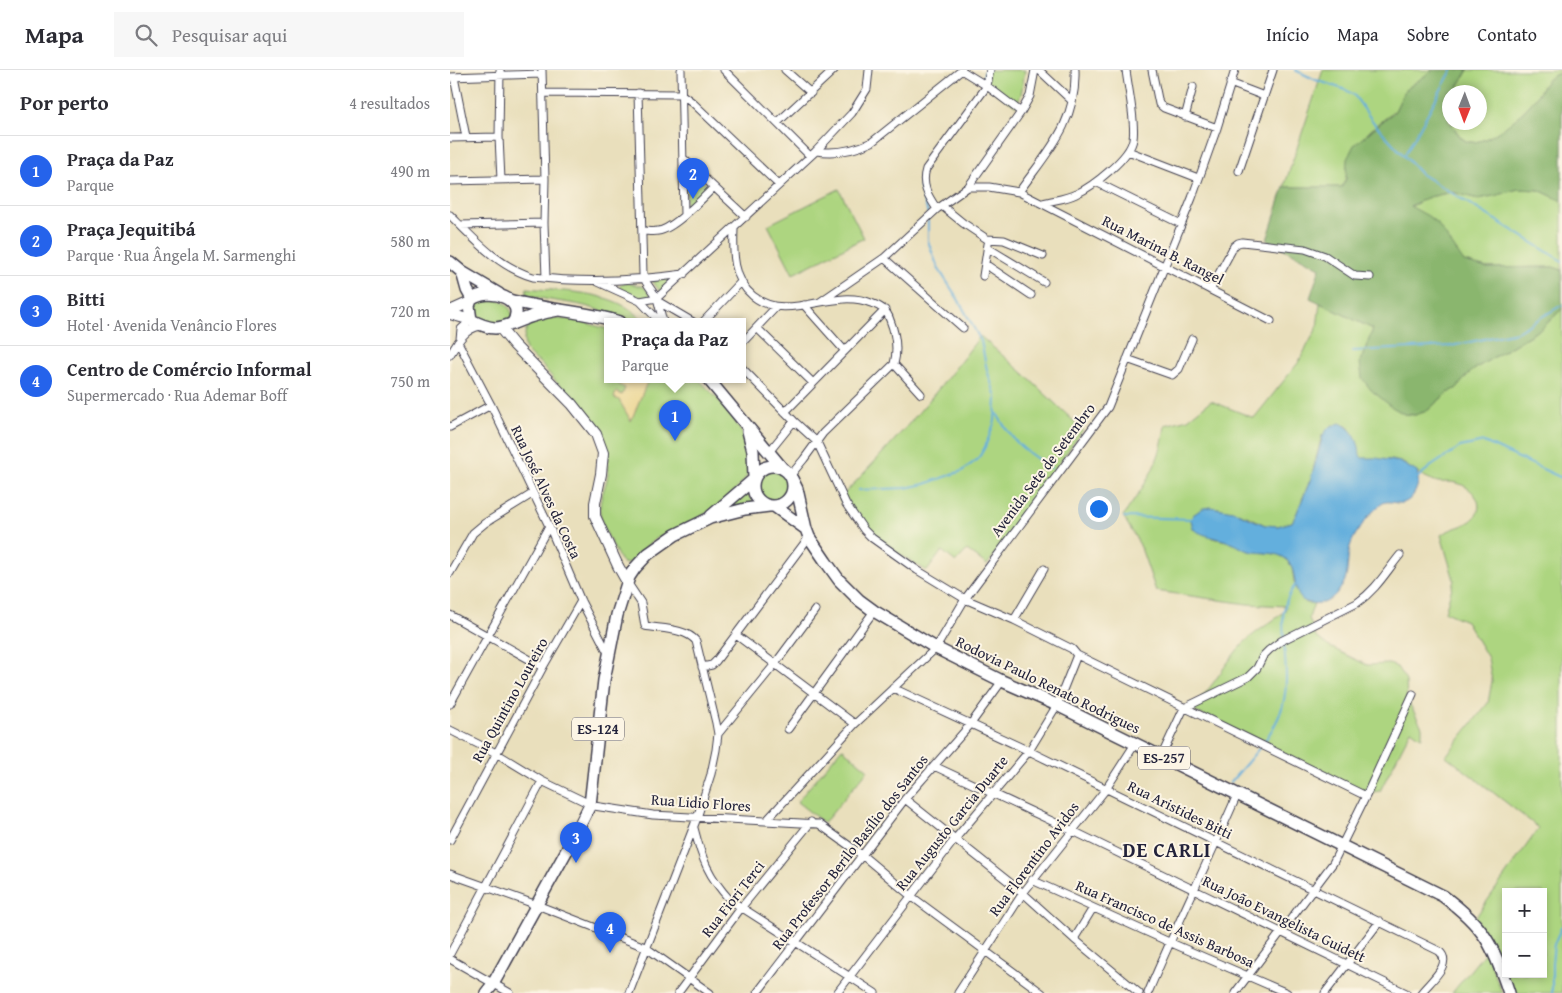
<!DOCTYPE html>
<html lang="pt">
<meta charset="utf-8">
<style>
:root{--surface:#fff;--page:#f7f7f7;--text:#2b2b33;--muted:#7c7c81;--line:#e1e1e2;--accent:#2563eb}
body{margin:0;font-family:"Gentium Book Plus",serif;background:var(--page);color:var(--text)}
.controls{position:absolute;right:15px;bottom:15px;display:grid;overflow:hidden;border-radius:0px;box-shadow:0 2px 8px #0003}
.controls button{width:45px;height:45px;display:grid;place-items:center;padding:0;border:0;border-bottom:1px solid var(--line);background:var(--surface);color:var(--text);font:25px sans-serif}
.compass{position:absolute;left:992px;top:15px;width:45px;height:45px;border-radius:50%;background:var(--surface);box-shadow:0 2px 8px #0003;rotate:181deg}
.you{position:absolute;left:648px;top:438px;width:18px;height:18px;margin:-12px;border:4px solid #fff;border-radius:50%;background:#1a73e8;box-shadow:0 0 0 8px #1a73e833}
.badge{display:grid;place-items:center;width:32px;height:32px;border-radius:50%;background:var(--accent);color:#fff;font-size:16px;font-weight:700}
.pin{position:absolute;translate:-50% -41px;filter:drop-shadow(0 1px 2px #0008)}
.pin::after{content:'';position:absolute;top:26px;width:18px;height:15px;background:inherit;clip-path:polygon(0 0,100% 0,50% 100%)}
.popup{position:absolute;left:154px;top:248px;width:142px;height:65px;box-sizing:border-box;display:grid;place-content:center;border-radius:0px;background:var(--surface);filter:drop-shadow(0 1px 4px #0005);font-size:16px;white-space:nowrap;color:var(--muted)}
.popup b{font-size:19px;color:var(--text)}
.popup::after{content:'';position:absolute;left:50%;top:100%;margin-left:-10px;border:10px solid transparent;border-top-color:var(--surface)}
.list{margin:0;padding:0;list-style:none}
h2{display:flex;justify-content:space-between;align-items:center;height:65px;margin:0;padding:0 20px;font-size:21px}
h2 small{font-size:16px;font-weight:400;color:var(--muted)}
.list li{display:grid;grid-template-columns:32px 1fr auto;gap:15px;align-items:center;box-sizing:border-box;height:70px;padding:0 20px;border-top:1px solid var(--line)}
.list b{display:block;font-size:19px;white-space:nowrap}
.list p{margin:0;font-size:16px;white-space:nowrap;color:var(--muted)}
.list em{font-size:16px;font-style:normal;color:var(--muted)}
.icon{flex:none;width:28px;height:28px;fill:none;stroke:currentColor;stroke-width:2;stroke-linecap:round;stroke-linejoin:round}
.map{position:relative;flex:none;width:1112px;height:923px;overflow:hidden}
header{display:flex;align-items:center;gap:30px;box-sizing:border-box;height:70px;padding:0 25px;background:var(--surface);border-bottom:1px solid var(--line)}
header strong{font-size:24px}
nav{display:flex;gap:28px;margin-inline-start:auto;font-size:18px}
.search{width:350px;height:45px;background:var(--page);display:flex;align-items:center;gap:12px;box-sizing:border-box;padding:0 18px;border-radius:0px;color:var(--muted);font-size:19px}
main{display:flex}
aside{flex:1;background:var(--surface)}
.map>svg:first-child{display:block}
.green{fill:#add580;stroke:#687c5e;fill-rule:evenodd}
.forest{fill:#8ab66e;stroke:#566c54}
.sand{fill:#eeda9e;stroke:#887e6c}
.water{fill:#64afdd;stroke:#43688c}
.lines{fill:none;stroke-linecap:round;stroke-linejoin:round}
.stream{stroke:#64afdd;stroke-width:2}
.street-casing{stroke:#403e4e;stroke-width:9}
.secondary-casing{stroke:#403e4e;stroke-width:12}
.primary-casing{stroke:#403e4e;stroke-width:14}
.street{stroke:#fff;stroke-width:7}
.secondary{stroke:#fff;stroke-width:10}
.primary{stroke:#fff;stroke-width:11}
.labels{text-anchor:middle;stroke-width:4;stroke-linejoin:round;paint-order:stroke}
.shield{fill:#fcf5e5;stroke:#63616e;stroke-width:1}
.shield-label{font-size:14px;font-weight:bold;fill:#22223b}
.street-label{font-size:15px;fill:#22223b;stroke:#fcf5e5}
.district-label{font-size:20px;font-weight:bold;letter-spacing:1px;fill:#22223b;stroke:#fcf5e5}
</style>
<header>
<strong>Mapa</strong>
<div class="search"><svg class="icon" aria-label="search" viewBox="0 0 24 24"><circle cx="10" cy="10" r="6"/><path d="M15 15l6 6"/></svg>Pesquisar aqui</div>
<nav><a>Início</a><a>Mapa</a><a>Sobre</a><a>Contato</a></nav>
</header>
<main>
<aside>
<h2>Por perto<small>4 resultados</small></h2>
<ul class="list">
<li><span class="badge">1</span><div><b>Praça da Paz</b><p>Parque</p></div><em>490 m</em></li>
<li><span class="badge">2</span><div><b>Praça Jequitibá</b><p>Parque · Rua Ângela M. Sarmenghi</p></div><em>580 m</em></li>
<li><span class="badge">3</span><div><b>Bitti</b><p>Hotel · Avenida Venâncio Flores</p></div><em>720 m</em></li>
<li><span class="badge">4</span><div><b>Centro de Comércio Informal</b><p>Supermercado · Rua Ademar Boff</p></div><em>750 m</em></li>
</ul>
</aside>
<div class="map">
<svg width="1112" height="923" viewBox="0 0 1112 923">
<rect width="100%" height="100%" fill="#fcf5e5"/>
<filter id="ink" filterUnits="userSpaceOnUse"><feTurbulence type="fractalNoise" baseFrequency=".02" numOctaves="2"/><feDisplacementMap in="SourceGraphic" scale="10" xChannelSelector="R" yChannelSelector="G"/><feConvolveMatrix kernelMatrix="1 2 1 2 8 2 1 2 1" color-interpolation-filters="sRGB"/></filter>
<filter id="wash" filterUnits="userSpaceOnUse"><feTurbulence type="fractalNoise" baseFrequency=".0096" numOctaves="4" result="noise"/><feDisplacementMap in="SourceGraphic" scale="20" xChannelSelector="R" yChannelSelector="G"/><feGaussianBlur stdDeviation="1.12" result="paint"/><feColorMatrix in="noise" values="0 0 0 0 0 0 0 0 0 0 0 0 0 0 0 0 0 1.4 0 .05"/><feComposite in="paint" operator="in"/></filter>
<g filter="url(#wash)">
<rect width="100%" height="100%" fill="#e9dfbc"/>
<path class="green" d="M 538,0 L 575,0 L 571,25 L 566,36 L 537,17 Z
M 873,0 L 983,0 L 955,20 L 944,43 L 943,41 C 934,51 922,57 914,67 C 902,81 900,101 892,117 L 834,117 Z
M 1018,0 L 1112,0 L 1112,3 C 1095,5 1093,19 1083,31 C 1072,45 1038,75 1019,72 C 1010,70 1006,59 1001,53 L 1030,52 L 1030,22 L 1005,22 Z
M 237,97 L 261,118 L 236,140 Z
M 389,119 L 414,168 L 343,204 L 318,155 Z
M 1068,119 L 1089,120 L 1112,131 L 1112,200 L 1103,197 L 1037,198 L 1014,192 L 1003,178 L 960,137 L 979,127 L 1002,122 L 1028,129 L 1048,125 Z
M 225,207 L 212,221 L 209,220 L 202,211 Z
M 178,213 L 194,217 L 200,224 L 200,226 C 189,230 177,224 169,217 L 172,214 Z
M 77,218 C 117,222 166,220 195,252 C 174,252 155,241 135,236 C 115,231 95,231 76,224 Z
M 32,228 C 49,230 57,229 63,246 L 52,255 C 41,252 8,243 32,228 Z
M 870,233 L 923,259 L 910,293 L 933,329 L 954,344 L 965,345 L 977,341 L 996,324 L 1007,318 L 1018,304 L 1031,295 L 1092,258 L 1112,239 L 1112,923 L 1063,923 L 1025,848 L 1089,758 L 996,686 L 1038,633 L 1042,611 L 1038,588 L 1016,551 L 995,542 L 1004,510 L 991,465 C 1001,457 1017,457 1025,447 C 1036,432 1021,417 1007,413 C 1000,411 994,413 988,412 C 980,410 970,404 963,400 C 959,398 955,393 950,392 C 938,388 925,390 912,389 L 909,386 L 905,368 L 897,355 L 872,365 L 861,408 L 846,445 L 842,452 L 828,456 L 815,455 L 800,447 L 768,438 L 749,441 L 743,445 L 741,450 L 762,468 L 778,471 L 799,481 L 827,484 L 837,489 L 842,498 L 845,517 L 856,533 L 864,533 L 859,548 L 865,566 L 878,576 L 917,595 L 939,594 L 947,597 L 956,611 L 957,629 L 972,657 L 972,668 L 961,660 L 930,721 L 916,723 L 740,639 C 760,622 772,598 789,578 C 802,563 820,554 835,541 L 836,536 L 797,534 L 706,521 L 690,475 L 673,446 C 695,415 711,393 715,355 L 738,349 L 761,331 L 804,348 L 848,293 L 867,258 ZM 1056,822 L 1093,822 L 1093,904 L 1056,904 Z
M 99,248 L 126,250 L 157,259 L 158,310 L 249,310 C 270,330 306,368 299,400 C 297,413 269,436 257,443 C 241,453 222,459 206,469 C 195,475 188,487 178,494 L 173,493 L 170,490 C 164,477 151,457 150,443 C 149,432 153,422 156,413 C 161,396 158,378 151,363 L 90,293 C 86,290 81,287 78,283 C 71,273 74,257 84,251 C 88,248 94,248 99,248 Z
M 530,266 L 573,303 L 633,360 L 537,495 L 517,480 L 506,492 L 492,481 L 477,501 L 426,470 L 389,429 C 439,378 487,324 530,266 Z
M305 416a17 17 0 1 1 34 0a17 17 0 1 1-34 0Z
M 297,420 L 300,428 L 306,434 L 277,439 Z
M 392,678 L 418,700 L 374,753 L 347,732 Z
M 1036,881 L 1052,923 L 1002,923 Z"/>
<path class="forest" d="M 983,0 L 1018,0 L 1005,22 L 999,22 L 999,52 L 1001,53 C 1006,60 1010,70 1019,72 C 1038,75 1072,45 1083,31 C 1093,19 1095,5 1112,3 L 1112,131 L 1089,120 L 1068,119 L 1048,125 L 1028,129 L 1002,122 L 979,127 L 960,136 L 978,146 L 987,153 L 1014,192 L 1037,198 L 1103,197 L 1112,200 L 1112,239 L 1092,258 L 1031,295 L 1018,304 L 1007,318 L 996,324 L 977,341 L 965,345 L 954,344 L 942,337 L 921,320 L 912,308 L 910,293 L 923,259 L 860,228 L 870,198 L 817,170 L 834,117 L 892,117 L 896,109 L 897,89 L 904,75 L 945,41 L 955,20 Z"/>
<path class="sand" d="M 171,310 L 198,310 L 181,351 L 169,330 L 164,328 L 166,322 L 172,325 L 175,318 L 169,315 Z"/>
<path class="water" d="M 890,353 C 900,357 906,366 909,377 C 910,382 909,385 912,388 L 926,388 L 950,392 L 967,402 C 971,413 964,431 952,433 C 946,434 939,430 933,433 C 926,437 917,448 912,455 C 907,462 900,472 899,482 C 896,500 900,509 886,524 C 882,528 877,533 871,533 C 835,538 852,502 836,489 C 826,481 811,484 799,481 C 792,479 786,474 779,472 C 766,467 755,467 743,459 L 741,450 L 743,445 L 753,438 L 761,437 L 783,441 L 815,455 L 828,456 L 842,452 L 846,445 L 861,408 L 873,365 L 879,357 Z"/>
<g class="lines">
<path class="stream" d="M 845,0 L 866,10 L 896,20 L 904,25 L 924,53 L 971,104 L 1112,191
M 532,10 L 535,0
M 954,86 L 1002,0
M 473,99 C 464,113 475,129 478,144
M 903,281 L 1001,276 L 1067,262 L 1112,235
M 546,342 C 563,373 573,380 601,398
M 967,408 L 980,397 L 1010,377 L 1034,372 L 1112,408
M 409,420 L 455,418 L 475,414 L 512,401 L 528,389 L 535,377 L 545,351 L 546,327 L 537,300 L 531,271 L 508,229 L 488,198 L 478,171 L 478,151
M 674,447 L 744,449
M 834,568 C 832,545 832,535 845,515
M 780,713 C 800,688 828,662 834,630 C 838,611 835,591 834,572
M 1102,923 L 1102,893 L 1104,874 L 1112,856"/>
</g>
</g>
<g filter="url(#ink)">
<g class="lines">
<g class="street-casing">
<path id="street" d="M 50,0 L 49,67 L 51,110
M 92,0 L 95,109 L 94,153 L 96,208
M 231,0 L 234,145
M 274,0 L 360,86
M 335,0 L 361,23
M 511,0 L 537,16 L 571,42
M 589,0 L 622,31
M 702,0 L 709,34 L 714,38 L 767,58
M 0,7 L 92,4
M 4,7 L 16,67
M 780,13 L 814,26
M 93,23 L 231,24 L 242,32 L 329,115
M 188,23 L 193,204 L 196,212 L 207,228 L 213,252
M 735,47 L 743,17
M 327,53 L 384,0
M 0,68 L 49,67
M 366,81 C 386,84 403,81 422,72 L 512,0
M 678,81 L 748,108
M 233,88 L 296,147
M 789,101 L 823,0
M 0,111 L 95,109
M 646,112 L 731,154
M 518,117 L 571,42 L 580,26 L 585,0
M 569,122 C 598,81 627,53 625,0
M 593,133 C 604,130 616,129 626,124 C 642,117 681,87 683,69 C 686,52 678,18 676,0
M 492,136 L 513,153 L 537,169 L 554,170 L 593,186
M 487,139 C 478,126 471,115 476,99 L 537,16 L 540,0
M 0,145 C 25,170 49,197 83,207 C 133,213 184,211 234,204
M 10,155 L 94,153
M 284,159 C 283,182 283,210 303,226 C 338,254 382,217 421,233 C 430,236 437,240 440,250 C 446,265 448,279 444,294 L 373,363 L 354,389 L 340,406
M 192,161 C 197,161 203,162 208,161 C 224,159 252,129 264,117
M 538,178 L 594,212
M 434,188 L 513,258
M 535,194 L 581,225
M 533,206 L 538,174
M 148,212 L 190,231 L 210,252
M 760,220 L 784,176 L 788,173 L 792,172 L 855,179 L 875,186 L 905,206 L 920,207
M 190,231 L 207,228 L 366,81 L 402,43 L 417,19 L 419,0
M 209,232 L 243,252
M 370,232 L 434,188 L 487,139 L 518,117 L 539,117 L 569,122 L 821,251
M 354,235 L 394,280
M 253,252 L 291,212
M 307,258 L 363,313
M 10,269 L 11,259 L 21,250
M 8,272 L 41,335 L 99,456 L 131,531 L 158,583
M 292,273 L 326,237
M 0,285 C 7,273 15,258 31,256
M 677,289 L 722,305 L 729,299 L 742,269
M 444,294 L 471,324
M 292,298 L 344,351 L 367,372 L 396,434 L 414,460 L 422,468 L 467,500 L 515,529 L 564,550 L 622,579 L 627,585 L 607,635 L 579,681 L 505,769 L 387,923
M 335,342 L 435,240
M 0,357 L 41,335
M 319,382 L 344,351
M 0,503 L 23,463 L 35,453 L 82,424
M 177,512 L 191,533 L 195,556 C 210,559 236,558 246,571 L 266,653 L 268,664 L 266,680 L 261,704 L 247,748 L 179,923
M 0,545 L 93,597
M 564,550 L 594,499
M 286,565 L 405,654
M 627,585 L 916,726
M 252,597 L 262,595 L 266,591 L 359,467
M 443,618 L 579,681 L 989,881 C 1004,894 979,912 971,923
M 0,634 L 99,456
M 338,659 L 424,541
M 0,660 L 46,683 L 92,711 L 144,736 L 203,745 L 369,754 L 412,785 L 461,826 L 592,923
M 268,664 L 325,594 L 365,540
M 711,687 L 734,638 L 798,607 L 807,598 L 813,586 L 819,580 L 831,571 L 907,533 C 926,520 936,502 950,485
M 484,696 L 621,760 L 956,923
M 455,729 L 573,823 L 624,869 L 689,923
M 316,751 L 405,654 L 486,578 L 515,529 L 658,337 L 742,128 L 767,58 L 785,0
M 244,758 C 252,789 258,806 280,830 L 425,923
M 0,770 L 93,597 L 131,531
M 0,804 L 87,835 L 195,877 L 260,923
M 582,810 L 719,872 L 837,923
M 624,869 L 643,838
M 0,884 L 92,711
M 0,889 L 60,923
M 228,923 L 291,838 L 361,752
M 307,923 L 455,729 L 520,655 L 552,611
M 508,923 L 573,823 L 656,719 L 685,674
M 698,923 C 726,856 758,792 787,725
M 785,923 L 883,793 L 916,726 L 963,624
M 875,923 L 930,851"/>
</g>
<g class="secondary-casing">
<path id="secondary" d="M 0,241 L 20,232
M 0,244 L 21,250
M 50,258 L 64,275 L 122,334 L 146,364 L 153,383 L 151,404 L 145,433 L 145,446 L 168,496 L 177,512"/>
</g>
<g class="primary-casing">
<path id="primary" d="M 0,192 L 12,202 L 49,224
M 12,202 L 17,220 L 22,229
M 59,230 C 95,240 134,241 170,252
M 62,254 C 79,229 39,216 21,230 L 19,236 L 21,250 C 48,264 51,257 77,248 C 87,244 98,242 108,240
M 259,310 L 333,399
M 298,361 L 303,381 L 304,407
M303 416a20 20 0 1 1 40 0a20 20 0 1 1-40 0Z
M 342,409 L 347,419 L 356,459 L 359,467 L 376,492 L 389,510 L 409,530 L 424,541 L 486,578 L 552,611 L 607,635 L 993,826 C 1035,857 1043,875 1059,923
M 324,436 L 356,459
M 261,446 L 303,410
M 36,923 L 43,914 L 122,771 L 140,735 L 154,610 L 167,545 L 179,507 L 185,498 L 198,484 L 225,465 L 260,448 L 295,439 L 319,436"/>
</g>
<use href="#street" class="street"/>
<use href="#secondary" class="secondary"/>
<use href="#primary" class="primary"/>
</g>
</g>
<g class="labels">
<g class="shield">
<rect x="122" y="647.5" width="52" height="23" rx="4"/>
<rect x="688" y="676.5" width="52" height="23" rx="4"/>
</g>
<g class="shield-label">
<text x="148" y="664">ES-124</text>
<text x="714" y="693">ES-257</text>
</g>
<g class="street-label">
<text transform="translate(713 180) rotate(27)" y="5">Rua Marina B. Rangel</text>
<text transform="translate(593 400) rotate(-53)" y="5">Avenida Sete de Setembro</text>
<text transform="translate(96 422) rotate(65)" y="5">Rua José Alves da Costa</text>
<text transform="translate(598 615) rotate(26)" y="5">Rodovia Paulo Renato Rodrigues</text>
<text transform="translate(60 630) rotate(-61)" y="5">Rua Quintino Loureiro</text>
<text transform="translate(251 733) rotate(4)" y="5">Rua Lidio Flores</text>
<text transform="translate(730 740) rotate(26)" y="5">Rua Aristides Bitti</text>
<text transform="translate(502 753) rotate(-51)" y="5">Rua Augusto Garcia Duarte</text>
<text transform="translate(400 782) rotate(-52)" y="5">Rua Professor Berilo Basílio dos Santos</text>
<text transform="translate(584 789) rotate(-53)" y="5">Rua Florentino Avidos</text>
<text transform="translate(283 829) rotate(-52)" y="5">Rua Fiori Terci</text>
<text transform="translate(834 849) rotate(26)" y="5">Rua João Evangelista Guidett</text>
<text transform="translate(715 854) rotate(24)" y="5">Rua Francisco de Assis Barbosa</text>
</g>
<g class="district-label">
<text x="717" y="787">DE CARLI</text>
</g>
</g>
</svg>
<div class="controls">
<button>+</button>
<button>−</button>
</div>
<svg class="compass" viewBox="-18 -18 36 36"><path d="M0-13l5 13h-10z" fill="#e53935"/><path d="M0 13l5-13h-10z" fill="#7c7c81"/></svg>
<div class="you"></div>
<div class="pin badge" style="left:225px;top:371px">1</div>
<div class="popup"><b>Praça da Paz</b>Parque</div>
<div class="pin badge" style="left:243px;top:129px">2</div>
<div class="pin badge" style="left:126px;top:793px">3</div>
<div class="pin badge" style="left:160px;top:883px">4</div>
</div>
</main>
